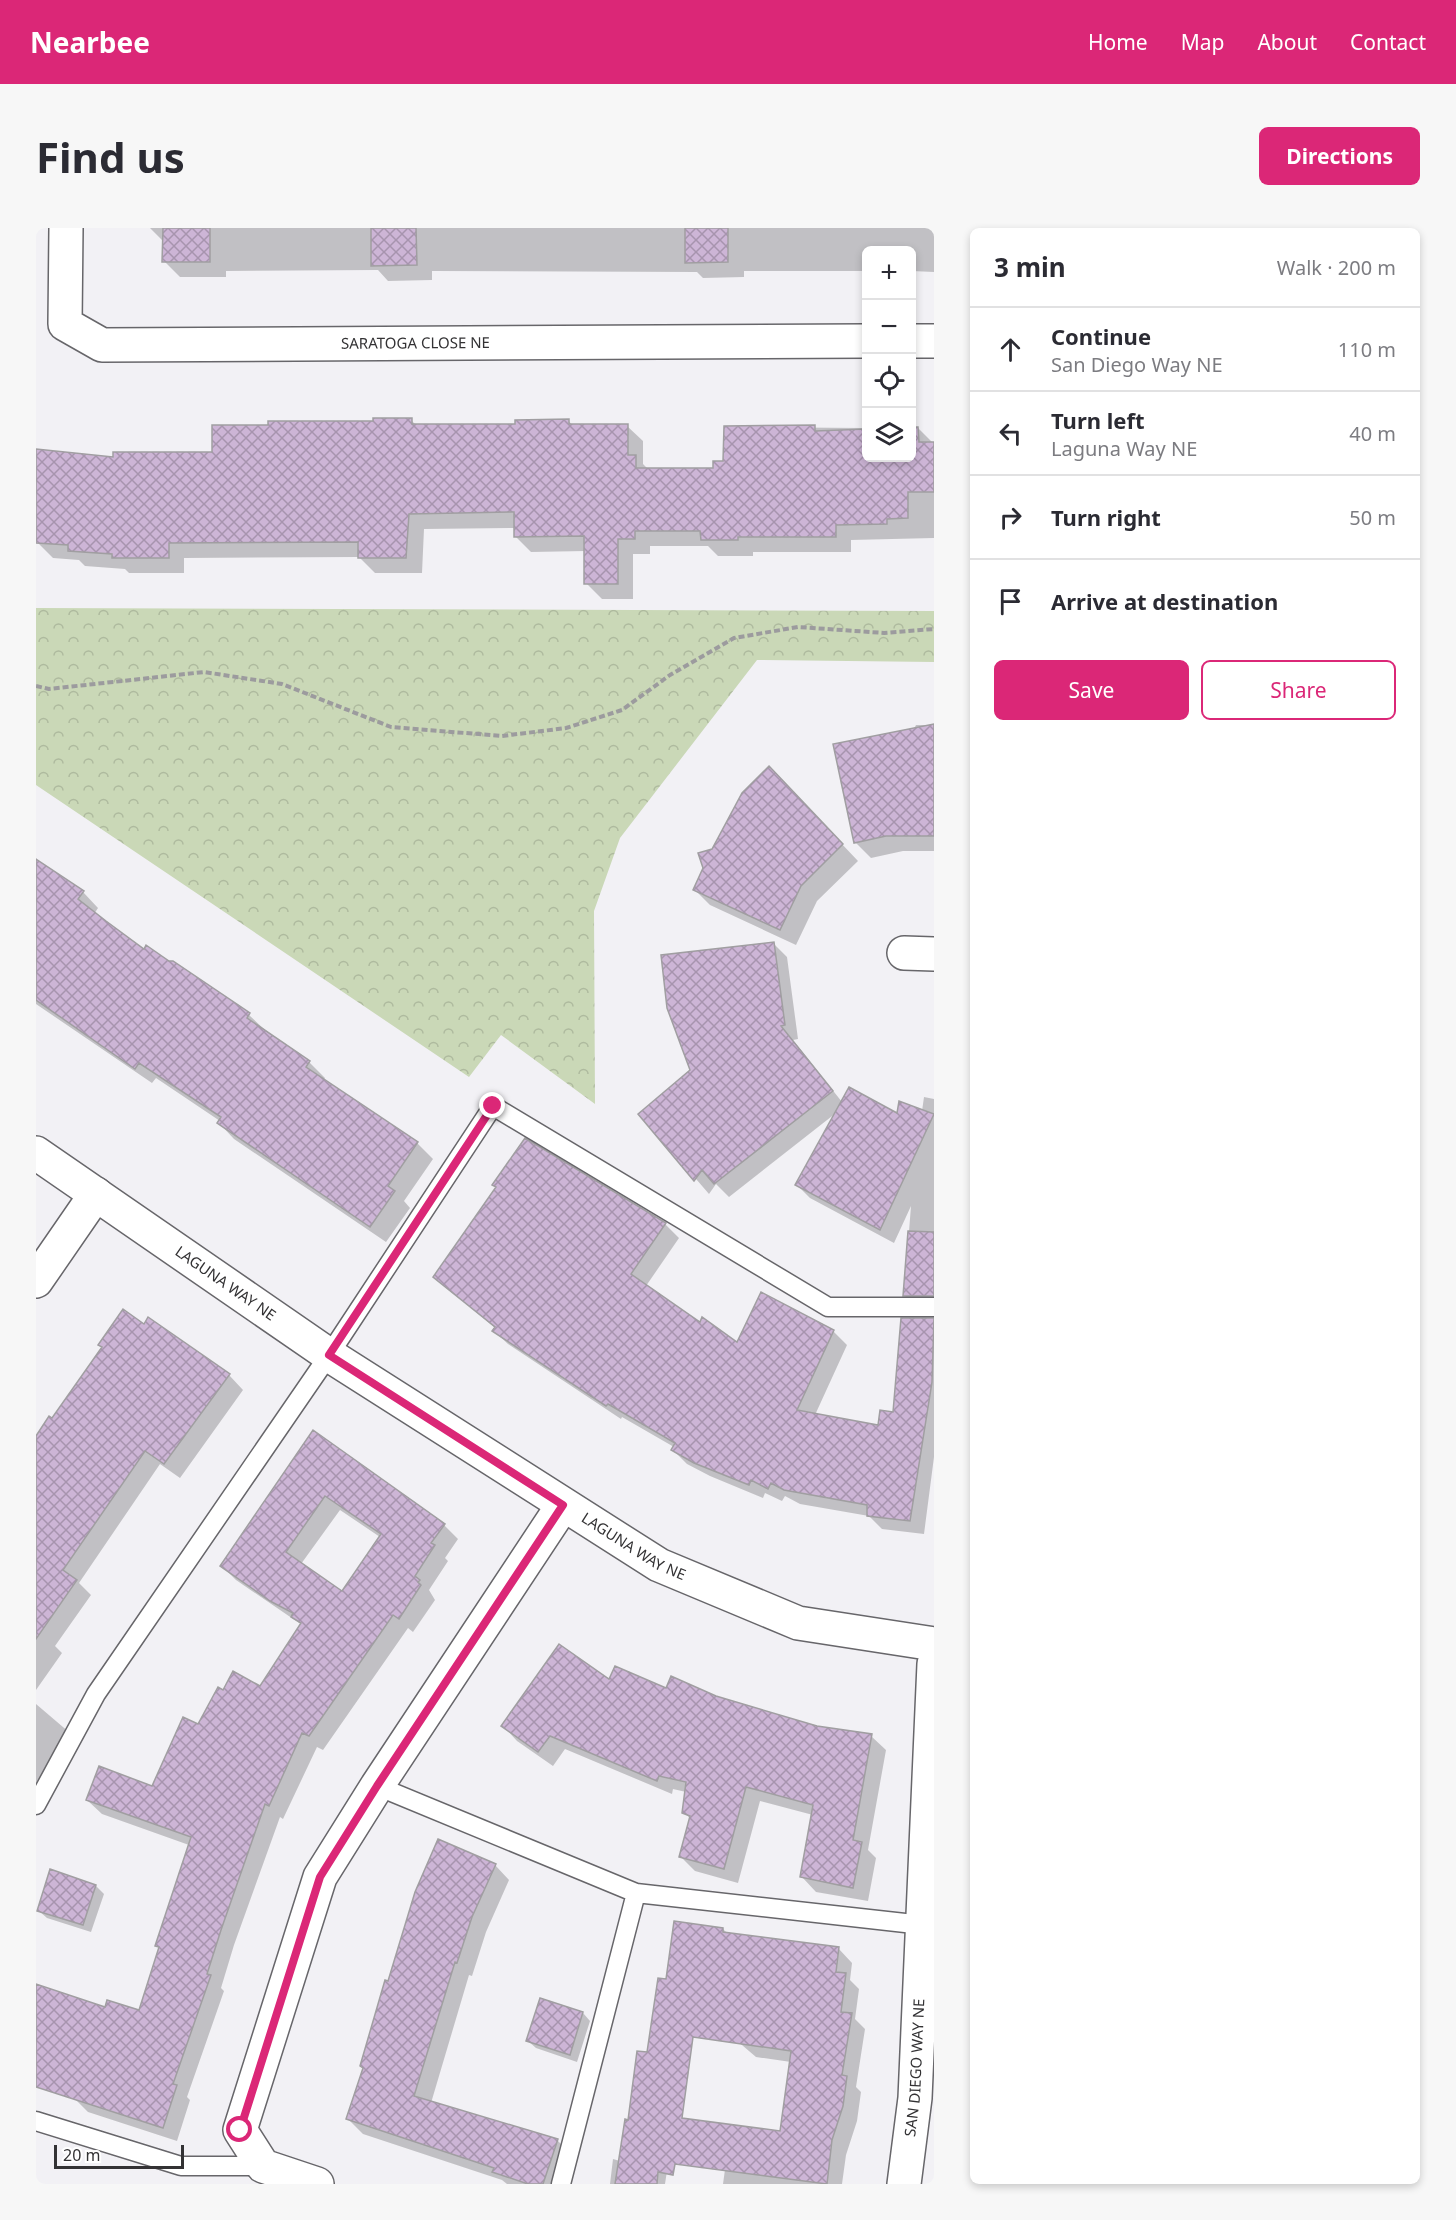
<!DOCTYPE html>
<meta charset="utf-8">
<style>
:root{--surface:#fff;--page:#f7f7f7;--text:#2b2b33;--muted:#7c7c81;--line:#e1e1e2;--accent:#db2777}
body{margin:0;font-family:"Noto Sans",sans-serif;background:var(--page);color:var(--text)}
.controls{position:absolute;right:18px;top:18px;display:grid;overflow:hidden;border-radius:9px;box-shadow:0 3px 9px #0003}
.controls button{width:54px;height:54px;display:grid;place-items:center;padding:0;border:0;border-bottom:2px solid var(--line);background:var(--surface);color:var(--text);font:30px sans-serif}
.scale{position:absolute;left:18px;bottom:15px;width:130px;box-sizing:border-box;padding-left:6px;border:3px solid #333234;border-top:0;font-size:16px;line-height:21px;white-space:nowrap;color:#333234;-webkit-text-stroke:4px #fff;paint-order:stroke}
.stop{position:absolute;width:18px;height:18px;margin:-14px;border:4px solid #db2777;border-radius:50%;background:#fff}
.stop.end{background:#db2777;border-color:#fff;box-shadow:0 2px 6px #0008}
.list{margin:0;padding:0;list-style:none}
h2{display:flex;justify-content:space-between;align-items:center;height:78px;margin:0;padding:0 24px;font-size:26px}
h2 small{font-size:20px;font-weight:400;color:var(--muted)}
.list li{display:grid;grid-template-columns:39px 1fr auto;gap:18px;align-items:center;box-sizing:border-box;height:84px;padding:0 24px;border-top:2px solid var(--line)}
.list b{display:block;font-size:22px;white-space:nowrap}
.list p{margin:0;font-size:20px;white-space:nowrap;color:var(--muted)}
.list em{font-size:20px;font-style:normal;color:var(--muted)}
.actions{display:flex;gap:12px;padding:18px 24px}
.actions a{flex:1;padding:14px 0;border:2px solid var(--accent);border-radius:9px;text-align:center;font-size:21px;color:var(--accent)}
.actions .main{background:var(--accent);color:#fff}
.icon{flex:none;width:33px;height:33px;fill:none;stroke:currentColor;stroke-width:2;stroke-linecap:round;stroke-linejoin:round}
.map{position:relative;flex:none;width:898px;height:1956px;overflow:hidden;border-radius:9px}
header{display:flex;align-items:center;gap:36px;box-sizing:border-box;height:84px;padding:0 30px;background:var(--accent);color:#fff}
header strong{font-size:28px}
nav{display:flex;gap:33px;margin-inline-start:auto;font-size:21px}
.intro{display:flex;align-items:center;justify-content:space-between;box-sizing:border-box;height:144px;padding:0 36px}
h1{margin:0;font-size:42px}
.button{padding:15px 27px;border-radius:9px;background:var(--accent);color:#fff;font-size:21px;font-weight:700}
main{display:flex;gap:36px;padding:0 36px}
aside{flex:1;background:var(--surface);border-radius:9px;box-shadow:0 3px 9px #0003}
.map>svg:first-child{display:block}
.park{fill:url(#park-crowns)}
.shadow{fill:#0003;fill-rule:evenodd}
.building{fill:url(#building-cross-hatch);stroke:#a09ea1;stroke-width:1.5;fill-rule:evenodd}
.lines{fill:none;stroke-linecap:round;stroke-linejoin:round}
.lane-casing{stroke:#67666a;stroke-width:21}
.street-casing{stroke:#67666a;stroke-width:36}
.secondary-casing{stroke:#67666a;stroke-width:36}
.path{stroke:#9c9b9e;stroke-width:4;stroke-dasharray:6 3;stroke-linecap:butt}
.lane{stroke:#fff;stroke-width:18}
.street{stroke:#fff;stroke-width:33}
.secondary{stroke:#fff;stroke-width:33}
.route{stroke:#db2777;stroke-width:8}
.labels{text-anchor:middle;stroke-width:4.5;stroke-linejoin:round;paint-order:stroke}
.street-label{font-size:15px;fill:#333234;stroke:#fff}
</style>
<header>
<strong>Nearbee</strong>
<nav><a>Home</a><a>Map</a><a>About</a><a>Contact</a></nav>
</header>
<div class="intro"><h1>Find us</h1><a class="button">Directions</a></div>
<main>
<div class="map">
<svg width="898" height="1956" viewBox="0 0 898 1956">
<defs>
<pattern id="park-crowns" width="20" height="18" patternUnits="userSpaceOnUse" patternTransform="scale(1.5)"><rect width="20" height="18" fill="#cad8b7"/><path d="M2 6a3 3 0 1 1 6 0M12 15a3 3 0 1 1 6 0" fill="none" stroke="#aeba9e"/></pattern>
<pattern id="building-cross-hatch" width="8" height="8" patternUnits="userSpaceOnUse" patternTransform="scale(1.5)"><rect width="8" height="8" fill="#cdb5d6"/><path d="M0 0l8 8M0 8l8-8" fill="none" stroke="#a794ae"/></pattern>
</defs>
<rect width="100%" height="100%" fill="#f2f1f5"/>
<path class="park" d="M 0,380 L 898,383 L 898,434 L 721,432 L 584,610 L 558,683 L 559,876 L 465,807 L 433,849 L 0,557 Z"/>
<path class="shadow" d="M 114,0 L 898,0 L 898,44 L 876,43 L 876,22 L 830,22 L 830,43 L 708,43 L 708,49 L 667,50 L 661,44 L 396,43 L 396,52 L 352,53 L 342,42 L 190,43 L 190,49 L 144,49 L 128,33 L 127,13 Z
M 375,192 L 381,198 L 480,198 L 532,192 L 537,198 L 591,198 L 607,213 L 607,236 L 613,242 L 679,242 L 689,235 L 689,199 L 830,200 L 830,230 L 876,230 L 876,200 L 882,200 L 898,216 L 898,310 L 815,312 L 815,324 L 717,324 L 717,328 L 682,328 L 672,318 L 614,318 L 614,326 L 597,326 L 597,371 L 566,371 L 550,355 L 550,323 L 495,324 L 479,308 L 479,300 L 388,301 L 386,345 L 339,345 L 323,329 L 148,330 L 148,345 L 93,345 L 89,341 L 49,338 L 43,332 L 17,330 L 1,314 L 0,223 L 79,231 L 178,225 L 339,195 Z
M 880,497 L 898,497 L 898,623 L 867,623 L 835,630 L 819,614 Z
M 749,556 L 822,633 L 781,673 L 760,717 L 674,677 L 659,662 L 677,622 Z
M 0,633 L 47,664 L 62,680 L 58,686 L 108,723 L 137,735 L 213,787 L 229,802 L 273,834 L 289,850 L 287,853 L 381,915 L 397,931 L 368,973 L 374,980 L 350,1014 L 198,911 L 183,895 L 184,893 L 120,850 L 116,855 L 0,776 Z
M 737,715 L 751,729 L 762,811 L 757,812 L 806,874 L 862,887 L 886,883 L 888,869 L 898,871 L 898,1081 L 882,1081 L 868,1067 L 875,978 L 858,1015 L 774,970 L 761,957 L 800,885 L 693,969 L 680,956 L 673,966 L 604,886 L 656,843 Z
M 629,996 L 643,1010 L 610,1058 L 664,1097 L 702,1117 L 797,1103 L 811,1117 L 779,1187 L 843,1199 L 859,1186 L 866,1092 L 898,1091 L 898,1229 L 888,1306 L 846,1301 L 833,1288 L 764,1276 L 749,1268 L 746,1273 L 729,1265 L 727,1270 L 674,1248 L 651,1236 L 637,1222 L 638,1219 L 586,1189 L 585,1191 L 472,1116 L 458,1103 L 459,1100 L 399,1049 Z
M 108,1098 L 193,1147 L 207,1162 L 144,1250 L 124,1236 L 43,1355 L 55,1367 L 19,1418 L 26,1425 L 0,1462 L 0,1211 Z
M 277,1204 L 408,1297 L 422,1311 L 409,1330 L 412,1333 L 393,1362 L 399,1372 L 377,1404 L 372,1400 L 287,1522 L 281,1519 L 247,1591 L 244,1589 L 198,1717 L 185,1760 L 188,1763 L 151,1869 L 154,1872 L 141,1913 L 52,1884 L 38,1870 L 0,1809 L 0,1758 L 70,1780 L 104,1784 L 124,1721 L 120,1717 L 153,1617 L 66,1586 L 51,1572 L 116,1560 L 187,1464 L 224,1460 L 266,1397 L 200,1352 L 186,1338 ZM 304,1282 L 344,1309 L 306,1365 L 265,1336 Z
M 574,1453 L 679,1469 L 781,1499 L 835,1508 L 850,1522 L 832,1622 L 840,1630 L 832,1673 L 780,1664 L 766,1649 L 777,1587 L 724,1573 L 702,1655 L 659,1643 L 645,1629 L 655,1591 L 647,1584 L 650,1564 L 637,1561 L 636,1566 L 529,1521 L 517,1538 L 481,1513 L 467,1498 Z
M 0,1476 L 34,1505 L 0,1567 Z
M 459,1637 L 473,1652 L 450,1704 L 436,1748 L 433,1747 L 395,1875 L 521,1912 L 536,1927 L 526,1956 L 471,1956 L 466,1952 L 327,1906 L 312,1891 L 353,1755 Z
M 15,1643 L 60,1658 L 68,1666 L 55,1704 L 11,1690 L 3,1683 Z
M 687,1701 L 692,1706 L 802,1720 L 816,1735 L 814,1752 L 823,1761 L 819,1791 L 829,1801 L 820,1859 L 825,1864 L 821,1893 L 810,1927 L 806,1956 L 687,1956 L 695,1898 L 745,1905 L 755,1834 L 720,1829 L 631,1753 Z
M 547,1785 L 554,1793 L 541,1834 L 500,1820 L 492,1813 Z
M 647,1837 L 629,1956 L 574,1956 L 577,1931 L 584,1933 L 594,1894 Z"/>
<path class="building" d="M 127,0 L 174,0 L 174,34 L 126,34 Z
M 335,0 L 380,0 L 381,37 L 335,38 Z
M 649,0 L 692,0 L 692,34 L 649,35 Z
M 337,190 L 376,190 L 376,196 L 479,196 L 479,192 L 533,191 L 533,196 L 592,196 L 592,227 L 600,227 L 600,240 L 677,240 L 677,233 L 687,233 L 688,198 L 779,197 L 779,203 L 831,201 L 831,230 L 876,230 L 876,199 L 882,199 L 883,214 L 898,214 L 898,264 L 872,264 L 872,290 L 851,291 L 851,296 L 800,297 L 800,309 L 702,309 L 702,312 L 665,312 L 664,303 L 599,303 L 599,311 L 582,311 L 582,356 L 548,356 L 548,308 L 478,309 L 478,284 L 373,286 L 370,330 L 322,330 L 322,314 L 133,315 L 133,330 L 76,330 L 76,326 L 32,323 L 32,317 L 0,315 L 0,221 L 77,229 L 77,224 L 176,224 L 176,197 L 232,197 L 232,193 L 337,193 Z
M 898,496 L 898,608 L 850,608 L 818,615 L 797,516 Z
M 733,538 L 807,616 L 765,658 L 744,702 L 657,662 L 667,640 L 662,625 L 676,621 L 706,565 Z
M 0,631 L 48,663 L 42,671 L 70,693 L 108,721 L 110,717 L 133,733 L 137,733 L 214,785 L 211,790 L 274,833 L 270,839 L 382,914 L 352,958 L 359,963 L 334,999 L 181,895 L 185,889 L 103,835 L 99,841 L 0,772 Z
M 738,714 L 749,797 L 745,798 L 797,863 L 678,956 L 666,942 L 658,953 L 602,886 L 654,842 L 631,780 L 625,727 Z
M 813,859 L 861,885 L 863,873 L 898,886 L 844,1002 L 759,957 Z
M 489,910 L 630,995 L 595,1046 L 664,1094 L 666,1089 L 701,1114 L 725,1064 L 798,1102 L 761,1182 L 842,1197 L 844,1182 L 857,1184 L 865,1090 L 898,1090 L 896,1154 L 874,1293 L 831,1288 L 831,1277 L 748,1262 L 735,1255 L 732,1261 L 715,1252 L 713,1257 L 658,1235 L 635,1222 L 639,1215 L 572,1176 L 570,1178 L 456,1103 L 459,1099 L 397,1049 L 460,959 L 456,957 Z
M 872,1003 L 898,1004 L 898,1068 L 867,1068 Z
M 87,1081 L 108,1096 L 112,1089 L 194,1146 L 128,1236 L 109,1223 L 27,1342 L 41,1352 L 0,1411 L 0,1208 L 13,1188 L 16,1190 L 66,1119 L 62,1117 Z
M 277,1202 L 409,1296 L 395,1315 L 399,1317 L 379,1348 L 384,1352 L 382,1354 L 385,1357 L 363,1391 L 357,1387 L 273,1508 L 266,1505 L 233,1578 L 229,1576 L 185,1702 L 171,1746 L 175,1747 L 137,1856 L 141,1857 L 127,1900 L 0,1859 L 0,1756 L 69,1779 L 71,1772 L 103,1782 L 123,1719 L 119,1718 L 155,1609 L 50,1572 L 63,1538 L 116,1558 L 147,1489 L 162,1496 L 182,1459 L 187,1462 L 197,1443 L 224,1458 L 265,1395 L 255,1389 L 257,1385 L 234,1373 L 184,1338 ZM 289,1268 L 345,1306 L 306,1363 L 250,1324 Z
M 523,1416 L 573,1451 L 579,1438 L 630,1460 L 635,1448 L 680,1468 L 781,1498 L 836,1506 L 817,1612 L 826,1614 L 817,1660 L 764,1649 L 777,1577 L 710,1559 L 688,1641 L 643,1629 L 654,1588 L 646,1585 L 650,1554 L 623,1548 L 621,1553 L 514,1508 L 502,1524 L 465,1498 Z
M 402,1611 L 460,1636 L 436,1689 L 421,1735 L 419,1734 L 378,1868 L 522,1911 L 507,1956 L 492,1956 L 456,1944 L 458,1940 L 310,1891 L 327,1840 L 324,1838 L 349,1752 L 352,1753 L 379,1664 Z
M 14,1641 L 60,1657 L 47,1697 L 1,1683 Z
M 638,1693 L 687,1700 L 687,1704 L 803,1719 L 800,1744 L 810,1745 L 805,1784 L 816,1785 L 806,1847 L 811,1848 L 807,1878 L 796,1912 L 791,1956 L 639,1936 L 637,1947 L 622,1944 L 621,1956 L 579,1956 L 589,1891 L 592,1892 L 601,1823 L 611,1824 L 622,1750 L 630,1751 ZM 657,1809 L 755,1823 L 744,1903 L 646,1890 Z
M 504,1770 L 547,1784 L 534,1827 L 490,1813 Z"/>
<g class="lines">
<g class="lane-casing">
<path id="lane" d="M 341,1558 L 600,1665 L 887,1697
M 0,1577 L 60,1466 L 293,1127 L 457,878 L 792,1079 L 898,1079
M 0,1893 L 145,1938 L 227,1938
M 525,1956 L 600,1665"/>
</g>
<g class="street-casing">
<g id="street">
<path id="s1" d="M 30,0 L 29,96 L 66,117 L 830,113"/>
<path d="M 876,113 L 898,113"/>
<path d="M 868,725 L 898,726"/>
<path d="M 0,1053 L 60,966"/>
<path d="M 281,1956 L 227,1938 L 204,1902 L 284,1649 L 341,1558 L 527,1277"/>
<path id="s2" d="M 868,1956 L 879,1870 L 898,1436"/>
</g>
</g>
<g class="secondary-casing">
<g id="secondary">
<path id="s3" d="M 0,925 L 293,1127 L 623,1337 L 762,1395 L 898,1416"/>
</g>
</g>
<path class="path" d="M 0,458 L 13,461 L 168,444 L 246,456 L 355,499 L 466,508 L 530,500 L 586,482 L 634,447 L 698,410 L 762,399 L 848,405 L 898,401"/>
<use href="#lane" class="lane"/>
<use href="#street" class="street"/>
<use href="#secondary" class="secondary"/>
</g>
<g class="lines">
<path class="route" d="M 204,1902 L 284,1649 L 341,1558 L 527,1277 L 293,1127 L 457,878"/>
</g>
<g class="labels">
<g class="street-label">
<text dy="5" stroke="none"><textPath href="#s1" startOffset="452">SARATOGA CLOSE NE</textPath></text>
<text dy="5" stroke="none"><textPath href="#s3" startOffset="230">LAGUNA WAY NE</textPath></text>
<text dy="5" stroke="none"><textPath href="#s3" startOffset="716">LAGUNA WAY NE</textPath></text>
<text dy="5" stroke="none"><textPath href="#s2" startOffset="117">SAN DIEGO WAY NE</textPath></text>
</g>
</g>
</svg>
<div class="controls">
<button>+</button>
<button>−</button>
<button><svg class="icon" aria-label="locate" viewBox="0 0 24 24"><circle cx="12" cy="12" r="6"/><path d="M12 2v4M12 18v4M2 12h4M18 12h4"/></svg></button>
<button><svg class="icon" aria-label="layers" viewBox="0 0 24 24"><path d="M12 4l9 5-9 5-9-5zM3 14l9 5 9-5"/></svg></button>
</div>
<div class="scale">20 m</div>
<div class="stop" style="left:204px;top:1902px"></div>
<div class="stop end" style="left:457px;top:878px"></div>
</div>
<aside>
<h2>3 min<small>Walk · 200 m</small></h2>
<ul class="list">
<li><svg class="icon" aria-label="ahead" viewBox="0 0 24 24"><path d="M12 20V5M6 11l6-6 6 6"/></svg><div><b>Continue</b><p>San Diego Way NE</p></div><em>110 m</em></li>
<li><svg class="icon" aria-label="left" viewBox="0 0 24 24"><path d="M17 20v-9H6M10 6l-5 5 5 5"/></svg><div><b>Turn left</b><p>Laguna Way NE</p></div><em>40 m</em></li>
<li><svg class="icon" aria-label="right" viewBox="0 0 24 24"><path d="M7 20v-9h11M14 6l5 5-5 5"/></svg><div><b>Turn right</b></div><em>50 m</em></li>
<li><svg class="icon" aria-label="arrive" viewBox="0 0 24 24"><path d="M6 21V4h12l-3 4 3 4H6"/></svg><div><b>Arrive at destination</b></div></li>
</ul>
<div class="actions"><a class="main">Save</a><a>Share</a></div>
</aside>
</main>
